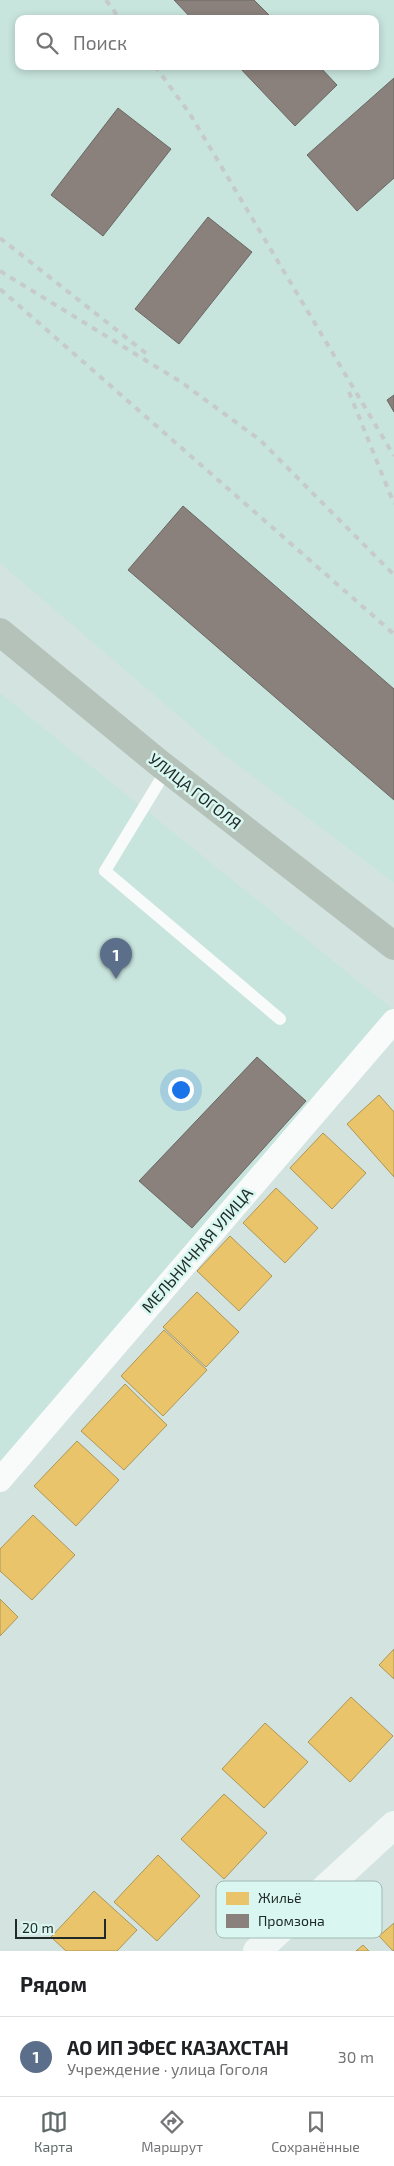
<!DOCTYPE html>
<html lang="ru">
<meta charset="utf-8">
<style>
:root{--surface:#fff;--page:#f6f6f6;--text:#202124;--muted:#757577;--line:#e0e0e0;--accent:#5f6b69}
body{margin:0;font-family:"Exo 2",sans-serif;background:var(--page);color:var(--text)}
.scale{position:absolute;left:15px;bottom:12px;width:91px;box-sizing:border-box;padding-left:5px;border:2px solid #202b29;border-top:0;font-size:14px;line-height:18px;white-space:nowrap;color:#202b29;-webkit-text-stroke:4px #d9f7f0;paint-order:stroke}
.you{position:absolute;left:180px;top:1089px;width:18px;height:18px;margin:-12px;border:4px solid #fff;border-radius:50%;background:#1a73e8;box-shadow:0 0 0 8px #1a73e833}
.badge{display:grid;place-items:center;width:32px;height:32px;border-radius:50%;background:var(--accent);color:#fff;font-size:16px;font-weight:700}
.pin{position:absolute;translate:-50% -41px;filter:drop-shadow(0 1px 2px #0008)}
.pin::after{content:'';position:absolute;top:26px;width:18px;height:15px;background:inherit;clip-path:polygon(0 0,100% 0,50% 100%)}
.list{margin:0;padding:0;list-style:none}
h2{display:flex;justify-content:space-between;align-items:center;height:65px;margin:0;padding:0 20px;font-size:21px}
h2 small{font-size:16px;font-weight:400;color:var(--muted)}
.list li{display:grid;grid-template-columns:32px 1fr auto;gap:15px;align-items:center;box-sizing:border-box;height:80px;padding:0 20px;border-top:1px solid var(--line)}
.list b{display:block;font-size:19px;white-space:nowrap}
.list p{margin:0;font-size:16px;white-space:nowrap;color:var(--muted)}
.list em{font-size:16px;font-style:normal;color:var(--muted)}
.icon{flex:none;width:28px;height:28px;fill:none;stroke:currentColor;stroke-width:2;stroke-linecap:round;stroke-linejoin:round}
.map{position:relative;flex:none;width:394px;height:1951px;overflow:hidden}
.search{position:absolute;background:var(--surface);box-shadow:0 2px 8px #0003;left:15px;right:15px;top:15px;height:55px;display:flex;align-items:center;gap:12px;box-sizing:border-box;padding:0 18px;border-radius:10px;color:var(--muted);font-size:19px}
.sheet{height:145px;background:var(--surface)}
nav{display:flex;justify-content:space-around;align-items:center;box-sizing:border-box;height:70px;border-top:1px solid var(--line);background:var(--surface);font-size:14px;color:var(--muted)}
nav a{display:grid;justify-items:center;gap:2px}
nav .on{color:var(--accent)}
.map>svg:first-child{display:block}
.built{fill:#c7e4dd;fill-rule:evenodd}
.homes{fill:#e9c46a;stroke:#ad9656}
.industry{fill:#8a817c;stroke:#6a6763}
.lines{fill:none;stroke-linecap:round;stroke-linejoin:round}
.lane{stroke:#f8fbfa;stroke-width:12}
.street{stroke:#f8fbfa;stroke-width:24}
.secondary{stroke:#f0f6f3;stroke-width:28}
.highway{stroke:#b4c2ba;stroke-width:28}
.rail{stroke:#c6cbca;stroke-width:4;stroke-dasharray:6 6;stroke-linecap:butt}
.labels{text-anchor:middle;stroke-width:5;stroke-linejoin:round;paint-order:stroke}
.street-label{font-size:16px;fill:#202b29;stroke:#d9f7f0}
.key{fill:#d9f7f0;stroke:#a2bab4;stroke-width:1}
.key-label{font-size:14px;fill:#202b29}
</style>
<div class="map">
<svg width="394" height="1951" viewBox="0 0 394 1951">
<rect width="100%" height="100%" fill="#d3e3e0"/>
<path class="built" d="M 0,0 L 394,0 L 394,883 L 223,754 L 0,563 ZM 19,19 L 375,19 L 375,66 L 19,66 Z
M 0,693 L 394,1010 L 0,1466 Z"/>
<path class="homes" d="M 379,1095 L 394,1112 L 394,1177 L 347,1124 Z
M 323,1133 L 366,1173 L 332,1209 L 290,1168 Z
M 276,1188 L 318,1228 L 285,1263 L 243,1223 Z
M 230,1236 L 272,1276 L 239,1311 L 197,1271 Z
M 197,1292 L 239,1332 L 206,1367 L 163,1327 Z
M 164,1330 L 207,1370 L 163,1416 L 121,1376 Z
M 125,1384 L 167,1425 L 124,1470 L 81,1431 Z
M 77,1441 L 119,1480 L 76,1526 L 34,1486 Z
M 33,1515 L 75,1555 L 32,1600 L 0,1571 L 0,1549 Z
M 0,1599 L 18,1617 L 0,1636 Z
M 394,1649 L 394,1679 L 379,1665 Z
M 351,1697 L 393,1736 L 350,1782 L 308,1742 Z
M 265,1723 L 308,1762 L 264,1808 L 222,1769 Z
M 224,1794 L 267,1833 L 224,1879 L 181,1839 Z
M 158,1855 L 200,1896 L 157,1941 L 114,1902 Z
M 94,1891 L 137,1930 L 117,1951 L 66,1951 L 51,1937 Z
M 394,1923 L 394,1951 L 393,1951 L 379,1936 Z
M 363,1945 L 369,1951 L 356,1951 Z"/>
<path class="industry" d="M 174,0 L 254,0 L 273,19 L 192,19 Z
M 238,66 L 319,66 L 337,85 L 295,126 Z
M 394,78 L 394,178 L 357,211 L 307,155 Z
M 118,108 L 171,149 L 103,236 L 51,195 Z
M 208,217 L 252,252 L 179,344 L 135,309 Z
M 394,395 L 394,412 L 387,400 Z
M 183,506 L 394,689 L 394,800 L 128,570 Z
M 257,1057 L 306,1101 L 192,1228 L 139,1181 Z"/>
<g class="lines">
<path class="lane" d="M 167,769 L 105,871 L 280,1019"/>
<path class="street" d="M 0,1480 L 394,1021"/>
<path class="secondary" d="M 257,1951 L 394,1825"/>
<path class="highway" d="M 0,632 L 159,763 L 394,946"/>
<path class="rail" d="M 106,0 L 120,19
M 155,66 L 190,114 L 394,456
M 0,238 L 147,354
M 0,271 L 181,382 L 260,440 L 394,575
M 0,289 L 394,634
M 349,392 L 394,504"/>
</g>
<g class="labels">
<g class="street-label">
<text transform="translate(195 791) rotate(38)" y="6">УЛИЦА ГОГОЛЯ</text>
<text transform="translate(197 1250) rotate(-49)" y="6">МЕЛЬНИЧНАЯ УЛИЦА</text>
</g>
</g>
<rect x="216" y="1881" width="166" height="57" rx="8" class="key"/>
<rect x="226" y="1892" width="23" height="13" fill="#e9c46a"/>
<rect x="226" y="1914" width="23" height="14" fill="#8a817c"/>
<g class="key-label">
<text x="258" y="1903">Жильё</text>
<text x="258" y="1926">Промзона</text>
</g>
</svg>
<div class="scale">20 m</div>
<div class="you"></div>
<div class="pin badge" style="left:116px;top:979px;background:#5c6f8a">1</div>
<div class="search"><svg class="icon" aria-label="search" viewBox="0 0 24 24"><circle cx="10" cy="10" r="6"/><path d="M15 15l6 6"/></svg>Поиск</div>
</div>
<section class="sheet">
<h2>Рядом<small></small></h2>
<ul class="list">
<li><span class="badge" style="background:#5c6f8a">1</span><div><b>АО ИП ЭФЕС КАЗАХСТАН</b><p>Учреждение · улица Гоголя</p></div><em>30 m</em></li>
</ul>
</section>
<nav>
<a class="on"><svg class="icon" aria-label="map" viewBox="0 0 24 24"><path d="M3 6l6-2 6 2 6-2v14l-6 2-6-2-6 2zM9 4v14M15 6v14"/></svg>Карта</a>
<a><svg class="icon" aria-label="directions" viewBox="0 0 24 24"><path d="M12 3l9 9-9 9-9-9zM9 14v-3h6M13 9l2 2-2 2"/></svg>Маршрут</a>
<a><svg class="icon" aria-label="saved" viewBox="0 0 24 24"><path d="M7 4h10v16l-5-4-5 4z"/></svg>Сохранённые</a>
</nav>
